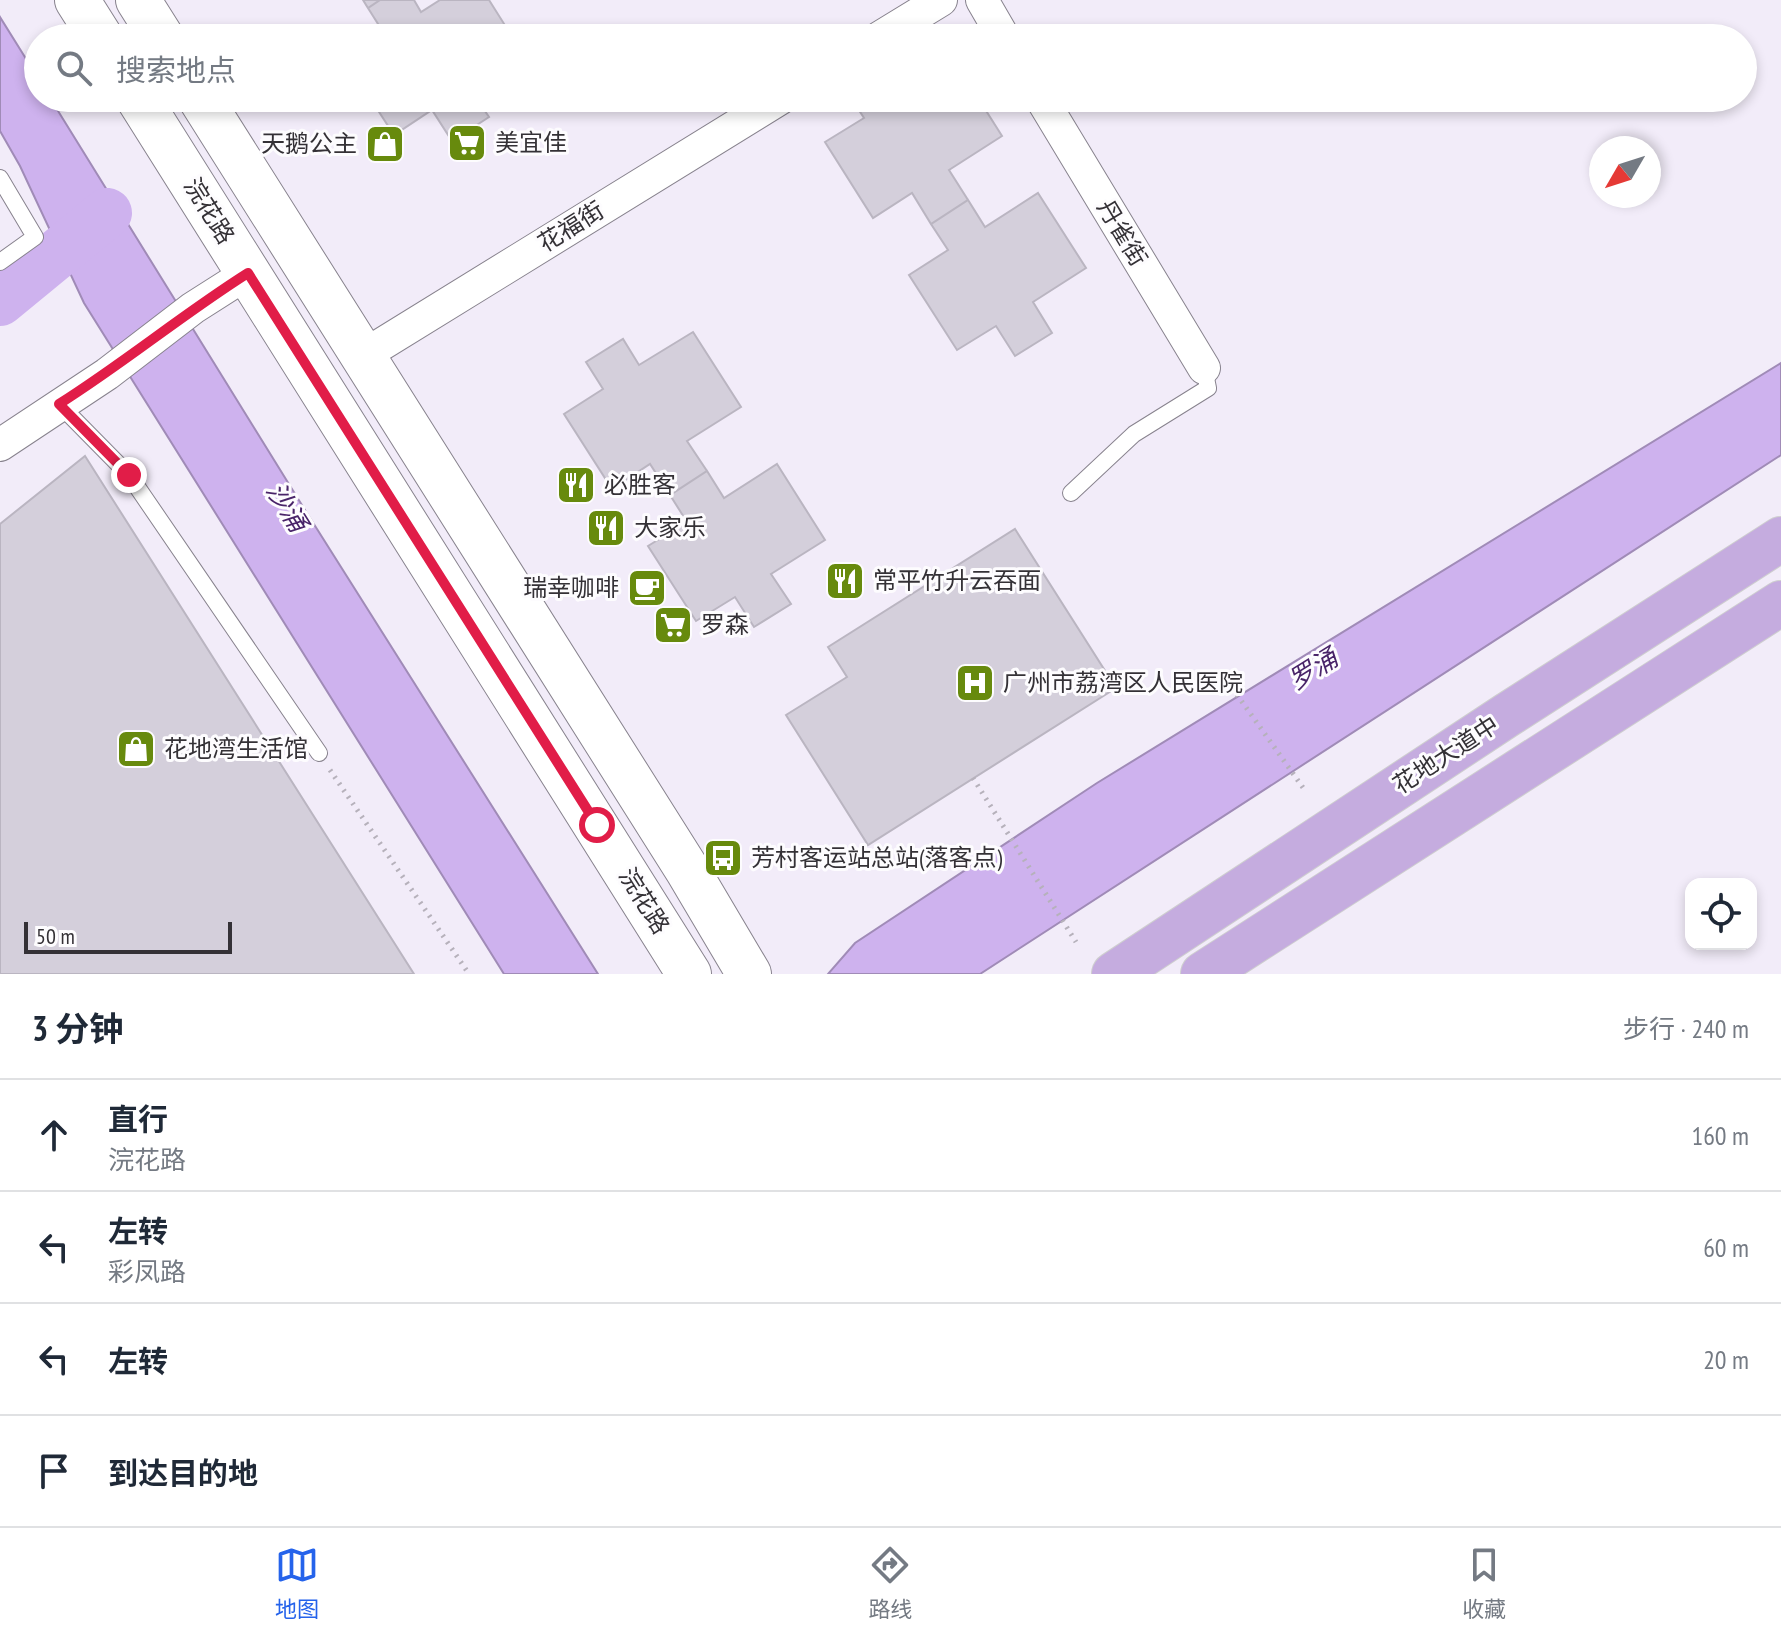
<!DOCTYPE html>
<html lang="zh">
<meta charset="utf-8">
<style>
:root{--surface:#fff;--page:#f6f6f7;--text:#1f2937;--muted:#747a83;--line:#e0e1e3;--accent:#2563eb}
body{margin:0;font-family:"PT Sans Narrow","Noto Sans SC",sans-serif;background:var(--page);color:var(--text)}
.controls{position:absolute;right:24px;bottom:24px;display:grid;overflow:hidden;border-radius:16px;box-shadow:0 4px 12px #0003}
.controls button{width:72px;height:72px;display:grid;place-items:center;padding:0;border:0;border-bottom:2px solid var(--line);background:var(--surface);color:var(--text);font:40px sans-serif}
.compass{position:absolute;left:1589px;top:136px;width:72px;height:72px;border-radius:50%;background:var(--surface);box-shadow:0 4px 12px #0003;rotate:231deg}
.scale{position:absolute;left:24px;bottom:20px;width:208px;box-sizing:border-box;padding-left:8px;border:4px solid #343136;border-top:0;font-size:22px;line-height:28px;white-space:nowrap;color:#343136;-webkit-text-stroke:6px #fdfcfe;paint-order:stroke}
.stop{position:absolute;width:24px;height:24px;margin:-18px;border:6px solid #e11d48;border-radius:50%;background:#fff}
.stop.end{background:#e11d48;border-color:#fff;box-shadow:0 2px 8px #0008}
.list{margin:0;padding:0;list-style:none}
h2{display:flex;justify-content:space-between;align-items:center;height:104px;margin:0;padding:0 32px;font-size:34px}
h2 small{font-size:26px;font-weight:400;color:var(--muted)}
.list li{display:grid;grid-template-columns:52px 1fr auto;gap:24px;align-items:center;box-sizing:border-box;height:112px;padding:0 32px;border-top:2px solid var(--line)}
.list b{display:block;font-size:30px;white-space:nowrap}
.list p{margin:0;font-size:26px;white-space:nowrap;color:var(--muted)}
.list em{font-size:26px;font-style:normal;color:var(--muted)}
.icon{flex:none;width:44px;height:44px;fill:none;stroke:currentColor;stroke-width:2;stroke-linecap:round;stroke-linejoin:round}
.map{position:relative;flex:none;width:1781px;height:974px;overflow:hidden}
.search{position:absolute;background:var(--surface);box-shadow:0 4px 12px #0003;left:24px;right:24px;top:24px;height:88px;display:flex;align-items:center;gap:20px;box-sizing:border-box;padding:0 28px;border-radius:44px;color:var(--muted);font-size:30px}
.sheet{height:552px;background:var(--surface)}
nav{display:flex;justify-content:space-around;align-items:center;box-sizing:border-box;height:112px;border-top:2px solid var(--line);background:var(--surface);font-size:22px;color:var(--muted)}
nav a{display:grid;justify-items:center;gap:4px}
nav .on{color:var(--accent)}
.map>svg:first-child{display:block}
.water{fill:#ceb2ee;stroke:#a08bb7;stroke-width:2}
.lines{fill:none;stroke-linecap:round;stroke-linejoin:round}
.river{stroke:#ceb2ee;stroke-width:50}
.building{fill:#d4cfdb;stroke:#bab5c1;stroke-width:2}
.service-casing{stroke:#88838e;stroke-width:18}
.minor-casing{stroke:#88838e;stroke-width:34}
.secondary-casing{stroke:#88838e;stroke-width:46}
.primary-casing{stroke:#cececf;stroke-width:46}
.path{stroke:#b6b1bb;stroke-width:5;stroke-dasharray:2 6;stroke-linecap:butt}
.service{stroke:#fff;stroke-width:16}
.minor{stroke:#fff;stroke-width:32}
.secondary{stroke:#fff;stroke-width:44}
.primary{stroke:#c5acdf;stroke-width:44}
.route{stroke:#e11d48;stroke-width:10}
.labels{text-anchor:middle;stroke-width:6;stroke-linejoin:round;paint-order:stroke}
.poi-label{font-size:24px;fill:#343136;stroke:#fdfcfe;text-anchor:start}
.street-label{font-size:24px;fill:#343136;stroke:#fdfcfe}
.water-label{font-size:26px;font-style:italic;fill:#492469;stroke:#fdfcfe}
</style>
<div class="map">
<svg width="1781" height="974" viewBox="0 0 1781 974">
<rect width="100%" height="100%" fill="#f2ecf9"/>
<path class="water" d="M 0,17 L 38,78 L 38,98 L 50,98 L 305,510 L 598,974 L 504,974 L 84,303 L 20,166 L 0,131 Z
M 1781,363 L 1781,455 L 980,974 L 828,974 L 855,943 L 1097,783 Z"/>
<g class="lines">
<path class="river" d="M 0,301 L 107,213"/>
</g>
<path class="building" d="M 363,0 L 380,0 L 368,8 Z
M 380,0 L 414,0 L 421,12 L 440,0 L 489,0 L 513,38 L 380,38 L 385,35 L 368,8 Z
M 370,98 L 476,98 L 489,117 L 452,141 L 432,110 L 394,135 Z
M 851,98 L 978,98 L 1002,136 L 949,170 L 968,200 L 931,224 L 912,193 L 873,218 L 825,142 L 864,118 Z
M 1038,193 L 1086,268 L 1033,302 L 1052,333 L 1015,356 L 996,326 L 957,350 L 909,275 L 948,250 L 931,224 L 968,200 L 985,227 Z
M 693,332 L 741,407 L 687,441 L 707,471 L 670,495 L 650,464 L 612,489 L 564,414 L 603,389 L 586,362 L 623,339 L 639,365 Z
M 85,456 L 414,974 L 0,974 L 0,524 Z
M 777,464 L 825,540 L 771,574 L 791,604 L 754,627 L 735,597 L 696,621 L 648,546 L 687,522 L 670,495 L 707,471 L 724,498 Z
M 1015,529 L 1116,688 L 868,845 L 786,715 L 847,677 L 828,647 Z"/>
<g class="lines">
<g class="service-casing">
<path id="service" d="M 0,178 L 35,237 L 0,262
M 59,404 L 129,475 L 319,753
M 1071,493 L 1134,434 L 1208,388 L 1204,368"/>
</g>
<g class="minor-casing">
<path id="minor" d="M 982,0 L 1004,38
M 879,38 L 941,0
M 1041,98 L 1204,368
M 361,357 L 781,98
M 0,445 L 107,374 L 193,308 L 248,273"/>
</g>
<g class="secondary-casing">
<path id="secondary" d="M 77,0 L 101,38
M 138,0 L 162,38
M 138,98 L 689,974
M 200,98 L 688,871 L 749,974"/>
</g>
<g class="primary-casing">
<path id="primary" d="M 1114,974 L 1507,715 L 1781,539
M 1203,974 L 1781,603"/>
</g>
<path class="path" d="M 1223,675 L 1304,789
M 330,770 L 469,974
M 973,778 L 1076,942"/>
<use href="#service" class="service"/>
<use href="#minor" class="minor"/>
<use href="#secondary" class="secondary"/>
<use href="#primary" class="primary"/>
</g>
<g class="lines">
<path class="route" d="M 129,475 L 59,404 C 124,363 183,314 248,273 L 597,825"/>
</g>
<defs>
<g id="supermarket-square" transform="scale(2)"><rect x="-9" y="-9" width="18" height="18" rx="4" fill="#678a0d" stroke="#fdfcfe"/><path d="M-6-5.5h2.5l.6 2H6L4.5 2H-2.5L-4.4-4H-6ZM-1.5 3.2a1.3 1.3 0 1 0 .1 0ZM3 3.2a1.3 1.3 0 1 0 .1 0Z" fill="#fff"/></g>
<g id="shop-square" transform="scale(2)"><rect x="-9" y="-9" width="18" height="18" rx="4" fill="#678a0d" stroke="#fdfcfe"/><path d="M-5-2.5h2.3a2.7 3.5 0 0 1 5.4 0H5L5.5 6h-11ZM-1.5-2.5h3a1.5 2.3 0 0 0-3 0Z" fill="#fff"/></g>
<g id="restaurant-square" transform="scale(2)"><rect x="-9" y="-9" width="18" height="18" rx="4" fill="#678a0d" stroke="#fdfcfe"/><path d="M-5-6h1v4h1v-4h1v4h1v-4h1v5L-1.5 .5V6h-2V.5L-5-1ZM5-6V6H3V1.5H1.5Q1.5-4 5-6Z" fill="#fff"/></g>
<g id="cafe-square" transform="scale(2)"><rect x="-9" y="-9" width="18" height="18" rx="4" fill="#678a0d" stroke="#fdfcfe"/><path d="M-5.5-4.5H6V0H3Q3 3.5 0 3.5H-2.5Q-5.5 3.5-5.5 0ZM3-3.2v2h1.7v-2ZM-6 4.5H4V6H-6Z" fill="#fff"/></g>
<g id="hospital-square" transform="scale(2)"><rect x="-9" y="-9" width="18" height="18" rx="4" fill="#678a0d" stroke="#fdfcfe"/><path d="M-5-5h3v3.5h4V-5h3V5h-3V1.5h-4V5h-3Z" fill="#fff"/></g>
<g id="bus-square" transform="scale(2)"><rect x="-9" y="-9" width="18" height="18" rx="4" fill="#678a0d" stroke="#fdfcfe"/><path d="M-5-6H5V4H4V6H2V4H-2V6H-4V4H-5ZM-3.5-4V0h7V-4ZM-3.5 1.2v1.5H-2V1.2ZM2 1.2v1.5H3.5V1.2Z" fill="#fff"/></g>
</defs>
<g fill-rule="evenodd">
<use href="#supermarket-square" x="467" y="143"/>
<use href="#shop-square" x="385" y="144"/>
<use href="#restaurant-square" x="576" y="485"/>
<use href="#restaurant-square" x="606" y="528"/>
<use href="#restaurant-square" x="845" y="581"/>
<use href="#cafe-square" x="647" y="588"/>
<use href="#supermarket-square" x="673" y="625"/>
<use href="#hospital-square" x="975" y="683"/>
<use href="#shop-square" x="136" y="749"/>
<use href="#bus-square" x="723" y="858"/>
</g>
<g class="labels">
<g class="poi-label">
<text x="495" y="151">美宜佳</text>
<text x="357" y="152" text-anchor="end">天鹅公主</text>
<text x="604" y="493">必胜客</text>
<text x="634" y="536">大家乐</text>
<text x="873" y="589">常平竹升云吞面</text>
<text x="619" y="596" text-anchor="end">瑞幸咖啡</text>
<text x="701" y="633">罗森</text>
<text x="1003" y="691">广州市荔湾区人民医院</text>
<text x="164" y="757">花地湾生活馆</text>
<text x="751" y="866">芳村客运站总站(落客点)</text>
</g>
<g class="street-label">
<text transform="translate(209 211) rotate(58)" y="8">浣花路</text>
<text transform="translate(571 227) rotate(-32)" y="8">花福街</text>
<text transform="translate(1122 233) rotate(59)" y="8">丹雀街</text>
<text transform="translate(1446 755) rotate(-33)" y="8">花地大道中</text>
<text transform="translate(644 901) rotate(58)" y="8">浣花路</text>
</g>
<g class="water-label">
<text transform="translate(287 507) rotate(58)" y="9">沙涌</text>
<text transform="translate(1313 669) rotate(-32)" y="9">罗涌</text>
</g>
</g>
</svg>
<div class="controls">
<button><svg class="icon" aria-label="locate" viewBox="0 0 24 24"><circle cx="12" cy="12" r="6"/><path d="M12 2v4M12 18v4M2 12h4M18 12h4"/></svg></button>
</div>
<svg class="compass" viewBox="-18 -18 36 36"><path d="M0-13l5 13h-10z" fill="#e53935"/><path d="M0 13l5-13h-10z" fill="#747a83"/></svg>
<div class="scale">50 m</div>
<div class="stop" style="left:597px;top:825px"></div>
<div class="stop end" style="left:129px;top:475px"></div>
<div class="search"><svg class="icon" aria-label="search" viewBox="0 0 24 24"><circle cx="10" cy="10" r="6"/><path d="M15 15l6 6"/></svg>搜索地点</div>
</div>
<section class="sheet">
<h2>3 分钟<small>步行 · 240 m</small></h2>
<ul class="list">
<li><svg class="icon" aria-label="ahead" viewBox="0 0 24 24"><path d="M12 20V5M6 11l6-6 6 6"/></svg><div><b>直行</b><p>浣花路</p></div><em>160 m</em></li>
<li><svg class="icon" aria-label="left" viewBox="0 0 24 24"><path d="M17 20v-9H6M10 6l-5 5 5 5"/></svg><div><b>左转</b><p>彩凤路</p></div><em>60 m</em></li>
<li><svg class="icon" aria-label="left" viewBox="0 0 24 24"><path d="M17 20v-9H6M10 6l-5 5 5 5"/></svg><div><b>左转</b></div><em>20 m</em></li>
<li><svg class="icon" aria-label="arrive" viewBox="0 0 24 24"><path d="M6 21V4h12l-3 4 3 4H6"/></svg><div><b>到达目的地</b></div></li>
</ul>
</section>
<nav>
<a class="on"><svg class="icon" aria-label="map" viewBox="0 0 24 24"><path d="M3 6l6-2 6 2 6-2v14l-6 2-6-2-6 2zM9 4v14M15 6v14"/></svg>地图</a>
<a><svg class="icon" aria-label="directions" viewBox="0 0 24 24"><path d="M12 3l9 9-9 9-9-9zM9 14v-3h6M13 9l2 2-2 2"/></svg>路线</a>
<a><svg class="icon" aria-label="saved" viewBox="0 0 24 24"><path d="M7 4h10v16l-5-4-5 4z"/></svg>收藏</a>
</nav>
